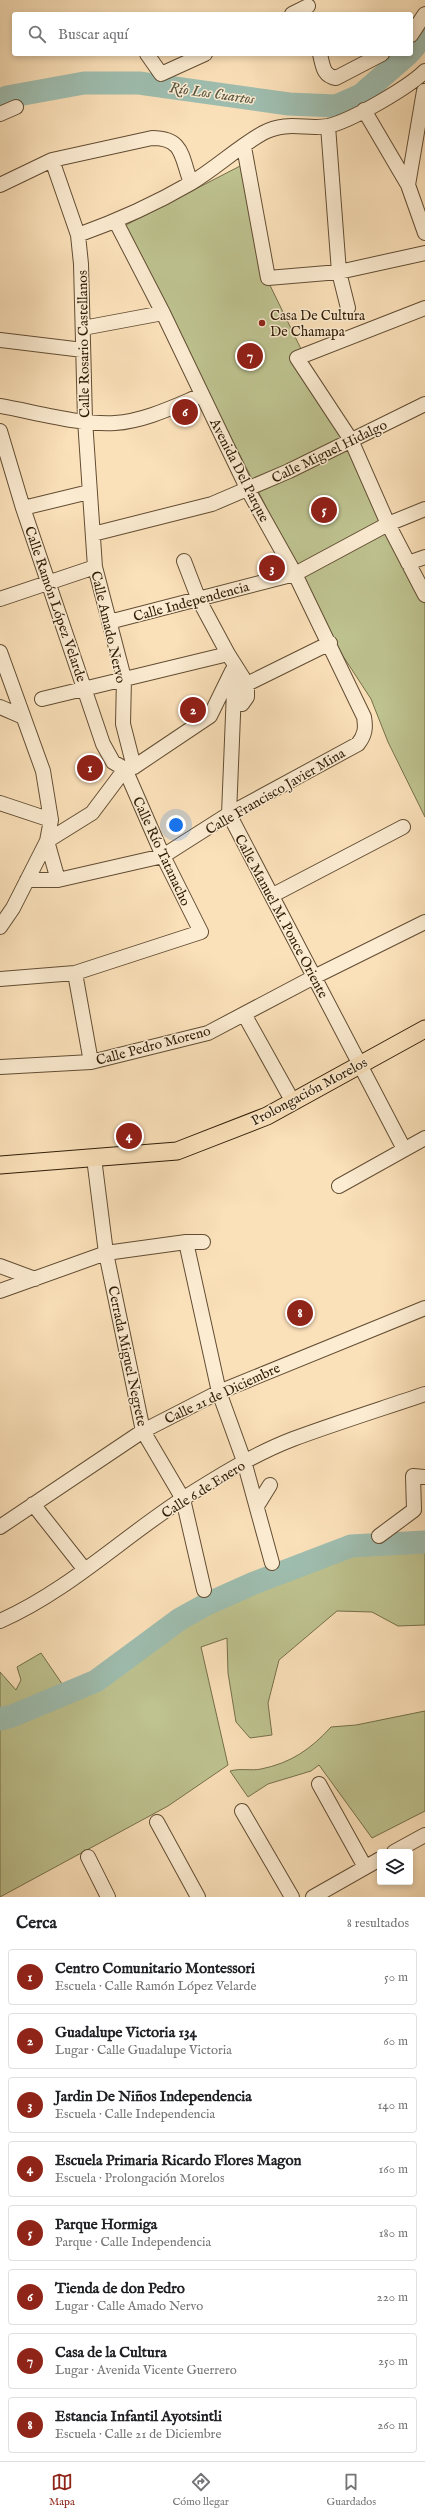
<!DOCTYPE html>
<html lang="es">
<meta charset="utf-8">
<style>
:root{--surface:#fff;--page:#f6f6f6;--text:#202124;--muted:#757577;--line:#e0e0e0;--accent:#8f2418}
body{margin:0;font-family:"IM FELL English",serif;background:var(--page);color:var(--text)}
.controls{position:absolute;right:12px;bottom:12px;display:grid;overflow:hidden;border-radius:4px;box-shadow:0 2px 6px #0003}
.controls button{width:36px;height:36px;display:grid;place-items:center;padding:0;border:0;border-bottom:1px solid var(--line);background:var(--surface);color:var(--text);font:20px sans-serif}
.you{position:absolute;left:176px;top:825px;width:14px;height:14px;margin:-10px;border:3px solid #fff;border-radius:50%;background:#1a73e8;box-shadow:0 0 0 6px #1a73e833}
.badge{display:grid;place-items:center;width:26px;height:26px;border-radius:50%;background:var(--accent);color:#fff;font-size:13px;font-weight:700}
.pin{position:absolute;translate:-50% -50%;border:2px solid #fff;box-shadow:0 1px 4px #0006}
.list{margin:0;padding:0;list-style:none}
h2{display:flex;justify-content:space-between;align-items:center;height:52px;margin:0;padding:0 16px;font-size:17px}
h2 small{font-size:13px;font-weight:400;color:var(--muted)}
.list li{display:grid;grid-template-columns:26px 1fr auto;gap:12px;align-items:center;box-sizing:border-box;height:56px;margin:0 8px 8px;padding:0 8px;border:1px solid var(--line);border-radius:4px}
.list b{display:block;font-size:15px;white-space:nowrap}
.list p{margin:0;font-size:13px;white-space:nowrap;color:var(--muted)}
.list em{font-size:13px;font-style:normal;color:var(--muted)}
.icon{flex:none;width:22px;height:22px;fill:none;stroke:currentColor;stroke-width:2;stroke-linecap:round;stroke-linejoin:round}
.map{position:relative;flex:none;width:425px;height:1897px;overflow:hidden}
.search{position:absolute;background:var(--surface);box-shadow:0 2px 6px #0003;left:12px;right:12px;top:12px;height:44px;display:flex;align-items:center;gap:10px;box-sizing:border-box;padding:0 14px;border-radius:4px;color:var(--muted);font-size:15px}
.sheet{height:564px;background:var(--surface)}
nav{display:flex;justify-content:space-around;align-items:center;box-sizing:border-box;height:56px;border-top:1px solid var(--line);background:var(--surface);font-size:11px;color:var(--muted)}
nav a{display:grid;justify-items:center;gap:2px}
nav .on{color:var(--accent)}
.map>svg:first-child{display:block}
.green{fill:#bec390;stroke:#76704b}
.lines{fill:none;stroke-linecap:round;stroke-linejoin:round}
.river{stroke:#9fbeb0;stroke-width:23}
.minor-casing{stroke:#624d33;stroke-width:16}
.major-casing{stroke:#2f1c06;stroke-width:19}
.minor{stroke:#fcecd2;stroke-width:14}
.major{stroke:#fbe1ba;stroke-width:17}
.poi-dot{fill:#8f2418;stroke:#fcecd2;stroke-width:1.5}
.labels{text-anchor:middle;stroke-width:3;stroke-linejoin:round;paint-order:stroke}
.poi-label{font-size:14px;fill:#2f1c06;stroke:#fcecd2;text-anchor:start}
.street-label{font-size:14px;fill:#2f1c06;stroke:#fcecd2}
.water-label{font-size:15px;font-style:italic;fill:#565542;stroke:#fcecd2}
</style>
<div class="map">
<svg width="425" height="1897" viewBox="0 0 425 1897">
<rect width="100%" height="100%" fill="#fbe1ba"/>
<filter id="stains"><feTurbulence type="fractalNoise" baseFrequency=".005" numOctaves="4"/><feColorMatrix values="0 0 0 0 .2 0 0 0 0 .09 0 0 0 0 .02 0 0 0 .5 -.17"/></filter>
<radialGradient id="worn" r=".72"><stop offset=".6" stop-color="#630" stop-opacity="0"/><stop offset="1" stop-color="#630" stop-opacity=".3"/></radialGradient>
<path class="green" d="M 242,165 L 263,271 L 425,603 L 425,817 L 388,742 L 371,699 L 343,656 L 297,568 L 124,226 Z
M 425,1546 L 425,1625 L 398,1626 L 372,1612 L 337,1611 L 279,1660 L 268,1703 L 272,1735 L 250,1738 L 236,1722 L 228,1673 L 227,1638 L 201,1647 L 228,1765 L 168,1806 L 0,1897 L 0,1672 L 16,1690 L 21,1680 L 17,1667 L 41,1653 L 73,1700 L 126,1668 L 188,1614 L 270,1586 L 338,1556 L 414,1553 Z
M 425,1711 L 425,1811 L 372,1838 L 319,1765 L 311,1771 L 268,1784 L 248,1797 L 230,1771 C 241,1768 251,1771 261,1769 C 291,1763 311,1749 331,1727 L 356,1725 Z"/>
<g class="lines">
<path class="river" d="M 411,51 L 425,34
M 0,100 L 7,97 L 84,83 L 139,83 L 289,104 L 336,106 L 361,95 L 408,54
M 0,1719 L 12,1716 L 96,1681 L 180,1619 L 207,1604 L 254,1583 L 351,1546 L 425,1542"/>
<g class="minor-casing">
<path id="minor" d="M 292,14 L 308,6
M 411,35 L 425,14
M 147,54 L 161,74 L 205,54
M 320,54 C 323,66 323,76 336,78 L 382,54
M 364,110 L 408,185 L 425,233
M 0,114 L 16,107
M 328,126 L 339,272 L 348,308
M 244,147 L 268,278 L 339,272 L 425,253
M 52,160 L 78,235 L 81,264 L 85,420 L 95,567 L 124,678 L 123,724 L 134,767
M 0,185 L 52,160 L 152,138 C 184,138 181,157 191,183
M 408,185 L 424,91
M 78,235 C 117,221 155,204 191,183 C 216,168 238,147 263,133 C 287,120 307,130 328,126 C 351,121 409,87 425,71
M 425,308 L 297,358 L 351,440 L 388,524 L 425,595
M 83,328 L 163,313
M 0,340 L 83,350
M 0,406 C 35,412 79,425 115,423 C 145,421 175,406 202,395
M 0,431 L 23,508 L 103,744 L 113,762 L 125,769
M 23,508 L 89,492
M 93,534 L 212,504 L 289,471 L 425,404
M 184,561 L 199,600 L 228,654 L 247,684 L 247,697 L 242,704
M 408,563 L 425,557
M 0,599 L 95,567
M 109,622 L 295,574 L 388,524 L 425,509
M 0,652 L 43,771 L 51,820 L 47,841 L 58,880
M 235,666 L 229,814 L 404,1149
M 247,684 L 330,643
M 42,699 L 228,654
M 0,707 L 21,716
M 126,769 L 134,767 L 210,716 L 232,671
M 0,803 L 51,820
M 47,841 L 92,813 L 125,769
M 27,880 L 58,880 L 163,856 L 229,814 L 358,744 C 365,735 366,728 364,717 L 295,574 L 248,490 L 163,313 L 116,222
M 273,895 L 403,827
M 0,927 L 13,908 L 47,841
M 75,973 L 91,1062
M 0,979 L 75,973 L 201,932 L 163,856 L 125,769
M 244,1014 L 293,1102
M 0,1067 L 91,1062 L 208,1033 L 314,977 L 425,922
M 94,1158 L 106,1253 L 143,1431 L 183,1499 L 204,1590
M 339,1186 L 425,1138
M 186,1242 L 219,1392 L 244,1461 L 272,1563
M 0,1266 L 35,1279
M 0,1291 L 106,1253 L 186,1242 L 203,1242
M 33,1504 L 85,1570
M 257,1506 L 270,1485
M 0,1527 L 143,1431 L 219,1392 L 425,1308
M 379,1536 L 414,1510 L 413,1476 L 425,1477
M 0,1621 C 68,1591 122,1538 184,1498 C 219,1476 254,1454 293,1439 C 336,1423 381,1409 425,1394
M 319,1784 L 365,1867
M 242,1811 L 292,1897
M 157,1822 L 198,1897
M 394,1852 L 425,1835
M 88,1857 L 108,1897
M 313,1897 L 380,1859"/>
</g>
<g class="major-casing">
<path id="major" d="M 0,1165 L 177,1151 L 267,1116 L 425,1029"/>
</g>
<use href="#minor" class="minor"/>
<use href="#major" class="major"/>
</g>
<circle class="poi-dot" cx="262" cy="323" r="4"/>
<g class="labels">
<g class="poi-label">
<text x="270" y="320">Casa De Cultura<tspan x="270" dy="16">De Chamapa</tspan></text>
</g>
<g class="street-label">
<text transform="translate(83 344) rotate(-91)" y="5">Calle Rosario Castellanos</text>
<text transform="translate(329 451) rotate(-26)" y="5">Calle Miguel Hidalgo</text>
<text transform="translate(240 470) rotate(63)" y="5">Avenida Del Parque</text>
<text transform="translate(191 601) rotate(-15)" y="5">Calle Independencia</text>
<text transform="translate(56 604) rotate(71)" y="5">Calle Ramón López Velarde</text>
<text transform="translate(109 627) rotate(77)" y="5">Calle Amado Nervo</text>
<text transform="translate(275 791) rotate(-30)" y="5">Calle Francisco Javier Mina</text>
<text transform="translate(162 851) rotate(65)" y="5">Calle Río Tatanacho</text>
<text transform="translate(282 916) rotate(62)" y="5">Calle Manuel M. Ponce Oriente</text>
<text transform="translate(153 1045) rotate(-15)" y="5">Calle Pedro Moreno</text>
<text transform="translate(309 1091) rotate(-28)" y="5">Prolongación Morelos</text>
<text transform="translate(128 1356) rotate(78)" y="5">Cerrada Miguel Negrete</text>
<text transform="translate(222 1393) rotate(-25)" y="5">Calle 21 de Diciembre</text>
<text transform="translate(203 1489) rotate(-32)" y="5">Calle 6 de Enero</text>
</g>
<g class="water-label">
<text transform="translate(212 93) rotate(8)" y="5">Río Los Cuartos</text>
</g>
</g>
<rect width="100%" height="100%" filter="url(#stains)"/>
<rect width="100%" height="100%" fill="url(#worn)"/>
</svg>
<div class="controls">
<button><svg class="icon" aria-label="layers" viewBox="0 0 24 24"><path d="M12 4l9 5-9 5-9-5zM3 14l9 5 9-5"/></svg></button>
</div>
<div class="you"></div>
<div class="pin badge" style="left:90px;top:768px">1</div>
<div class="pin badge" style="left:193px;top:710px">2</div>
<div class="pin badge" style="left:272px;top:568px">3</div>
<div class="pin badge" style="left:129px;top:1136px">4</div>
<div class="pin badge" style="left:324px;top:510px">5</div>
<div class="pin badge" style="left:185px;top:412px">6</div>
<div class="pin badge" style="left:250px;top:356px">7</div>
<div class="pin badge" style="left:300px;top:1313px">8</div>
<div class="search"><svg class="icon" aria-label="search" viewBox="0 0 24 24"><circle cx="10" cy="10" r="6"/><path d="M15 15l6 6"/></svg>Buscar aquí</div>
</div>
<section class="sheet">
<h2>Cerca<small>8 resultados</small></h2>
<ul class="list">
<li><span class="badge">1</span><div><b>Centro Comunitario Montessori</b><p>Escuela · Calle Ramón López Velarde</p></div><em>50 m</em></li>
<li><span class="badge">2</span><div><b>Guadalupe Victoria 134</b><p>Lugar · Calle Guadalupe Victoria</p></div><em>60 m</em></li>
<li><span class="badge">3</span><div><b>Jardin De Niños Independencia</b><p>Escuela · Calle Independencia</p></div><em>140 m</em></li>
<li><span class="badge">4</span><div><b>Escuela Primaria Ricardo Flores Magon</b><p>Escuela · Prolongación Morelos</p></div><em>160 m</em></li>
<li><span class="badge">5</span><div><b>Parque Hormiga</b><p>Parque · Calle Independencia</p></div><em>180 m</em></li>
<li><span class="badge">6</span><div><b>Tienda de don Pedro</b><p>Lugar · Calle Amado Nervo</p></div><em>220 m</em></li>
<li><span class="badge">7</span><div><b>Casa de la Cultura</b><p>Lugar · Avenida Vicente Guerrero</p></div><em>250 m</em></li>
<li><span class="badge">8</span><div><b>Estancia Infantil Ayotsintli</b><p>Escuela · Calle 21 de Diciembre</p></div><em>260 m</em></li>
</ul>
</section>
<nav>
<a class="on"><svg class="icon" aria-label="map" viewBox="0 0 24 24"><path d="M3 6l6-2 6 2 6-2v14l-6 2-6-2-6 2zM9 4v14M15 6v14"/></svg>Mapa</a>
<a><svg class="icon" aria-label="directions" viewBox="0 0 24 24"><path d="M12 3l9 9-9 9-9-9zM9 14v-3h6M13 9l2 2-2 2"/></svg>Cómo llegar</a>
<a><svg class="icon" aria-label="saved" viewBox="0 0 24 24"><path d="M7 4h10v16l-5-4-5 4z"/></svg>Guardados</a>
</nav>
